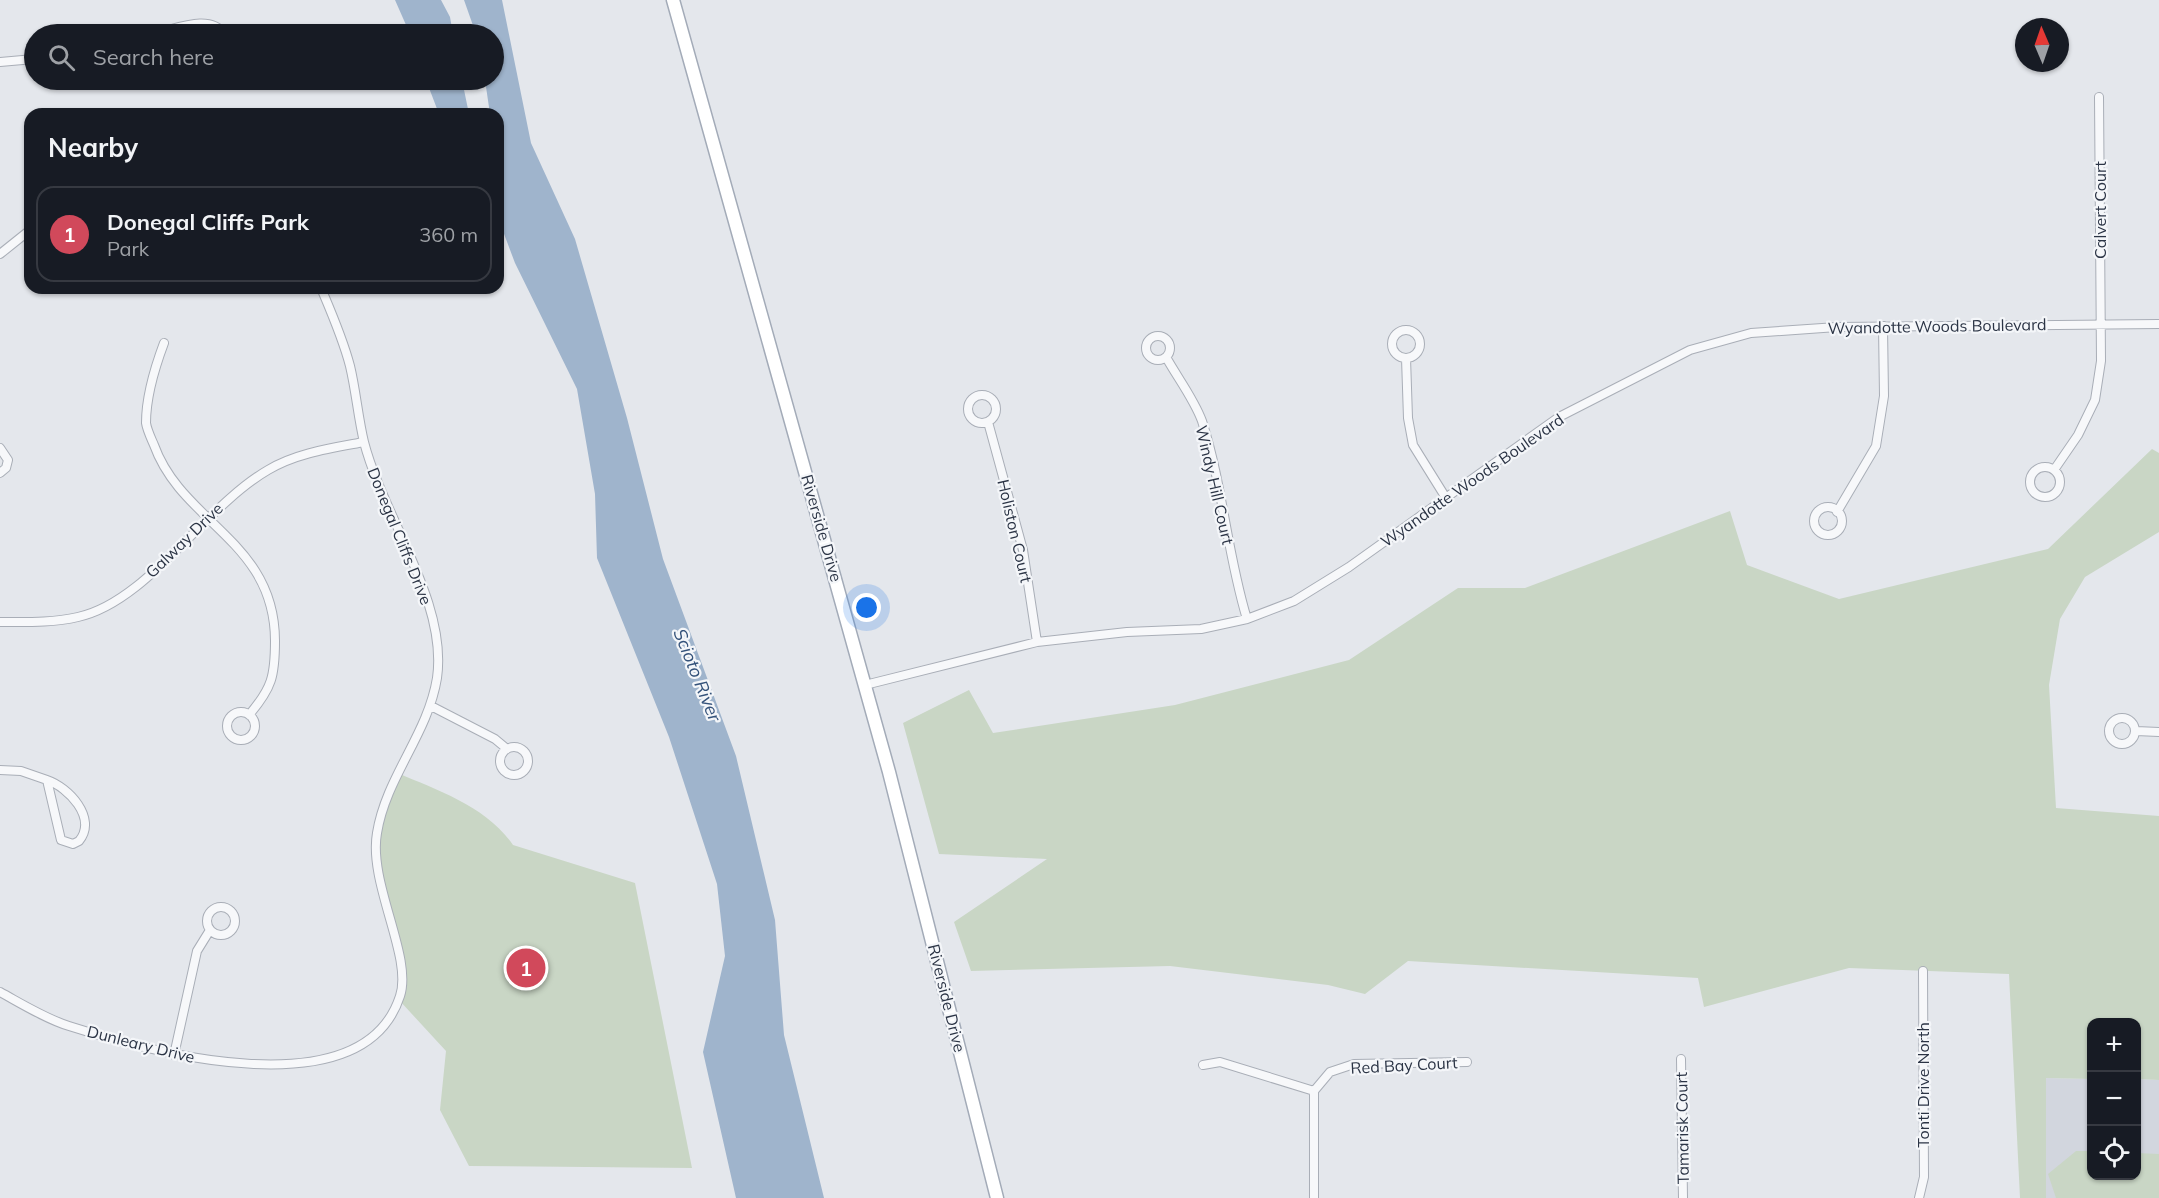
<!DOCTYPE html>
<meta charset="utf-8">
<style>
:root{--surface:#171b24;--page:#242831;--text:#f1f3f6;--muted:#9ea1a6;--line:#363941;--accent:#d1495b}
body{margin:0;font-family:Mulish,sans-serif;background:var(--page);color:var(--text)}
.controls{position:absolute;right:18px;bottom:18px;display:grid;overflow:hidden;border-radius:12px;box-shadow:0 2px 4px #0004}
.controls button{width:54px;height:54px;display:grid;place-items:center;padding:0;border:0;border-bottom:2px solid var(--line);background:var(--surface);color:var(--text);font:30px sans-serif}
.compass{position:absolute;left:2015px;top:18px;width:54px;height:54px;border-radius:50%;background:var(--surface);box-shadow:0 2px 4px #0004;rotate:358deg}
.you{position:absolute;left:867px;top:608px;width:21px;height:21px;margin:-15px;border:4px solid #fff;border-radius:50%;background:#1a73e8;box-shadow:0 0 0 9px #1a73e833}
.badge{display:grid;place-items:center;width:39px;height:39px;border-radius:50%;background:var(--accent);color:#fff;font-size:20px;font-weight:700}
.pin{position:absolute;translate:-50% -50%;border:3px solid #fff;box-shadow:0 2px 6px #0006}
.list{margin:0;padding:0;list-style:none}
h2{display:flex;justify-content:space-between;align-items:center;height:78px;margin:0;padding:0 24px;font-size:26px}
h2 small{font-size:20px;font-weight:400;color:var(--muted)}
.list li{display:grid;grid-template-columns:39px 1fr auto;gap:18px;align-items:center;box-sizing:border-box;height:96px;margin:0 12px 12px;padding:0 12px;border:2px solid var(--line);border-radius:18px}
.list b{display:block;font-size:22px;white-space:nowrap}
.list p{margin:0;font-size:20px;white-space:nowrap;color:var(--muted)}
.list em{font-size:20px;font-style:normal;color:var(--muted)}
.icon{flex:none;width:33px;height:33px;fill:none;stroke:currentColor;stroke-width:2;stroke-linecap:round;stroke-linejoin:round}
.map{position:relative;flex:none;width:2159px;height:1198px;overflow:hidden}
.search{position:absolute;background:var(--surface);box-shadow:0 2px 4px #0004;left:24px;top:24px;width:480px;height:66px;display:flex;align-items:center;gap:15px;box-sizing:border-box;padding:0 21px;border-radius:33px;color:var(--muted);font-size:22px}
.panel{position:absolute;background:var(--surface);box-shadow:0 2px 4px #0004;left:24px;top:108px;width:480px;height:186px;border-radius:18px}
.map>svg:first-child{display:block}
.built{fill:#d2d6de}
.green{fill:#c9d6c5}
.water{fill:#9fb4cc}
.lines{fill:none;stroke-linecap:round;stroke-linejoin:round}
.minor-casing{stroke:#a9aeb7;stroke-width:10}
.primary-casing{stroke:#a3abb8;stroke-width:15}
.minor{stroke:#f7f8fa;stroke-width:8}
.primary{stroke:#fff;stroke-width:12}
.labels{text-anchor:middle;stroke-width:4.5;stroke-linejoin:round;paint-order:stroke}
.street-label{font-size:16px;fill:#2b3445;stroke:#f4f6f9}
.water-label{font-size:18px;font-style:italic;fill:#34527a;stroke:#f4f6f9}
</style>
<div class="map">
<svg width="2159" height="1198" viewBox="0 0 2159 1198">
<rect width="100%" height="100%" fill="#e4e7ec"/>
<path class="built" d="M 2045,1078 L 2091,1079 L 2092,1176 L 2136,1176 L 2137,1079 L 2159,1080 L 2159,1198 L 2046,1198 Z"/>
<path class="green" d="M 2152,449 L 2159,453 L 2159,532 L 2085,577 L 2060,619 L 2049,685 L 2056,808 L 2159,816 L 2159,1080 L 2137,1079 L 2136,1022 L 2092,1022 L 2091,1079 L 2046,1078 L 2046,1198 L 2020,1198 L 2009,974 L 1849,968 L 1704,1007 L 1698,978 L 1408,961 L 1365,994 L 1328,985 L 1170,966 L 971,971 L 954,922 L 1047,859 L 939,854 L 903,723 L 969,690 L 993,733 L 1175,705 L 1349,660 L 1458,588 L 1525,588 L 1730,511 L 1747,565 L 1839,599 L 2048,549 Z
M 397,773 C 438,790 487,807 513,845 L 635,883 L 692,1168 L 469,1166 L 440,1110 L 446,1051 L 399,1000 L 400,961 L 379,885 L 376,834 Z
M 2076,1151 L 2091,1151 L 2092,1176 L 2136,1176 L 2137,1153 L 2159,1154 L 2159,1198 L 2056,1198 L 2048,1174 Z"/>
<path class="water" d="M 395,0 L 441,0 L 450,17 L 453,34 L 410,34 Z
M 464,0 L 502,0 L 531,143 L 575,239 L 627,418 L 663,559 L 736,756 L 775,920 L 784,1035 L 824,1198 L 736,1198 L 703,1052 L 725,956 L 717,884 L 669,737 L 597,558 L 595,494 L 577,389 L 515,263 L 498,218 L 498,114 L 490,114 L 485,80 L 494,80 L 494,34 L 476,34 Z
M 426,80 L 462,80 L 469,114 L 439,114 Z"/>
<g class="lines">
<g class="minor-casing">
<path id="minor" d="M 111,34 L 156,33
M 159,34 L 156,33 C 176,29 210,13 224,34
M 0,62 L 34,59
M 0,254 L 30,230
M1392 344a14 14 0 1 1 28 0a14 14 0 1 1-28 0Z
M1146 348a12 12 0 1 1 24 0a12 12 0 1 1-24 0Z
M 164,343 C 155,367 146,397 146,423 C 147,430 151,438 154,445 C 182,523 275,541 275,641 C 275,676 272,688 249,715
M 1166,357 C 1177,377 1194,399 1202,421 C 1223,486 1227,554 1247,619
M 1406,358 L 1408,418 L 1413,445 L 1446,498
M968 409a14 14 0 1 1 28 0a14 14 0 1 1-28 0Z
M 988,422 L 1023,550 L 1037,642
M 0,448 L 8,460 L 6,468 L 0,473
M2030 482a15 15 0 1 1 30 0a15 15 0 1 1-30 0Z
M 2054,470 L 2078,435 L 2095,400 L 2101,361 L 2099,97
M1814 521a14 14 0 1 1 28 0a14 14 0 1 1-28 0Z
M 1837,512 L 1876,446 L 1884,396 L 1883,326
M 0,622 C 26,622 52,623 78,617 C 147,602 204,507 268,470 C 296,453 332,448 364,442
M 865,685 L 1037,642 L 1127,632 L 1201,629 L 1247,619 L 1294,601 L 1349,567 L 1559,417 L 1690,350 L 1751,333 L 1837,327 L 2159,324
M 431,706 L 495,739 L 507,749
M227 726a14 14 0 1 1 28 0a14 14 0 1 1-28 0Z
M2109 731a13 13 0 1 1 26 0a13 13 0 1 1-26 0Z
M 2136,731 L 2159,732
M500 761a14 14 0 1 1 28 0a14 14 0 1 1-28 0Z
M 0,770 L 21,771 L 47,780
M 47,780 C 68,787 98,818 79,841 L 73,844 L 61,840 Z
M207 921a14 14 0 1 1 28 0a14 14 0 1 1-28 0Z
M 0,992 C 22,1004 46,1019 69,1026 C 150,1052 363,1111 400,996 C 413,957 368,883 377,833 C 386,777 428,734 437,678 C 448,602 383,516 364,442 C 358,417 356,391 350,366 C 343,339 332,314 321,288
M 174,1055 L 197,951 L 210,930
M 1681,1059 L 1683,1198
M 1203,1065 L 1220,1062 L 1314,1091
M 1314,1198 L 1314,1091 L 1330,1072 L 1354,1064 L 1467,1062
M 1919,1198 L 1924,1177 L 1923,971"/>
</g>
<g class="primary-casing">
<path id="primary" d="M 673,0 L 889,772 L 997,1198"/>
</g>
<use href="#minor" class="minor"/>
<use href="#primary" class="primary"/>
</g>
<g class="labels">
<g class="street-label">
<text transform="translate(2100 210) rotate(-90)" y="6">Calvert Court</text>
<text transform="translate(1937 326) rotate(-1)" y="6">Wyandotte Woods Boulevard</text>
<text transform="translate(1472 480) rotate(-35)" y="6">Wyandotte Woods Boulevard</text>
<text transform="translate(1215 485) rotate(77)" y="6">Windy Hill Court</text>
<text transform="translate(822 528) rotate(74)" y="6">Riverside Drive</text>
<text transform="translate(1015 531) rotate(77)" y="6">Holiston Court</text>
<text transform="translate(400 536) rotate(68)" y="6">Donegal Cliffs Drive</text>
<text transform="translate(184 540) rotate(-44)" y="6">Galway Drive</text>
<text transform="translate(947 998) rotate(76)" y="6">Riverside Drive</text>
<text transform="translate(141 1044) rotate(14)" y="6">Dunleary Drive</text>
<text transform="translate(1404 1065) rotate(-3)" y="6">Red Bay Court</text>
<text transform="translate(1923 1085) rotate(-90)" y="6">Tonti Drive North</text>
<text transform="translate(1682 1128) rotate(-91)" y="6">Tamarisk Court</text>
</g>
<g class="water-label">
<text transform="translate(697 675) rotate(68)" y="6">Scioto River</text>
</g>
</g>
</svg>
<div class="controls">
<button>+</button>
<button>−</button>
<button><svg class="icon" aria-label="locate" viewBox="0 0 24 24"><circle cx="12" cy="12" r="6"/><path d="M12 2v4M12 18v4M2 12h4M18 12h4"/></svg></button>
</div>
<svg class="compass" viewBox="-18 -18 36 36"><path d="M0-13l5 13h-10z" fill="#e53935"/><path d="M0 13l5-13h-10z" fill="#9ea1a6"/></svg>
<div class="you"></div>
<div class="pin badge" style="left:526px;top:968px">1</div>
<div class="search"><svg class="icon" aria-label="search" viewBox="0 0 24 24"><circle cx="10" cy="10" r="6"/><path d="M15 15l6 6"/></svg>Search here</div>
<section class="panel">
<h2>Nearby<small></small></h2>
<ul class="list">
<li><span class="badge">1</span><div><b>Donegal Cliffs Park</b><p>Park</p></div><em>360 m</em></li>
</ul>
</section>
</div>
